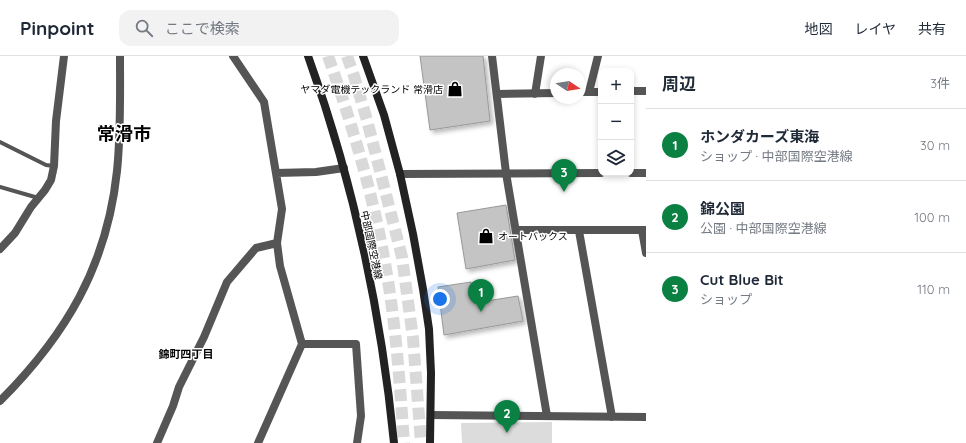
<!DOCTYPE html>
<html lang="ja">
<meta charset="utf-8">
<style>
:root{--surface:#fff;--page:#f2f2f3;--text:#1f2937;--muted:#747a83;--line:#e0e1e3;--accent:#0b8043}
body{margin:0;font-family:Quicksand,"Noto Sans JP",sans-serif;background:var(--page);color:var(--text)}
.controls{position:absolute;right:12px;top:12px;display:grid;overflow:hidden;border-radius:8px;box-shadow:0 2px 6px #0003}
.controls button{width:36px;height:36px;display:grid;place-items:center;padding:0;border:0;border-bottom:1px solid var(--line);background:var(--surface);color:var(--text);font:20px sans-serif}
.compass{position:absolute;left:550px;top:12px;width:36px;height:36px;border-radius:50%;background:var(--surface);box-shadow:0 2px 6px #0003;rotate:102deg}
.you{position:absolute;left:440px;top:243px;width:14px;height:14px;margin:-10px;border:3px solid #fff;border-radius:50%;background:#1a73e8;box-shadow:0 0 0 6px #1a73e833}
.badge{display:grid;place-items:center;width:26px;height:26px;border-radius:50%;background:var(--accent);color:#fff;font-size:13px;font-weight:700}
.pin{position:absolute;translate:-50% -33px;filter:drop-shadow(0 1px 2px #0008)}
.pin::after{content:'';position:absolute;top:21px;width:14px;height:12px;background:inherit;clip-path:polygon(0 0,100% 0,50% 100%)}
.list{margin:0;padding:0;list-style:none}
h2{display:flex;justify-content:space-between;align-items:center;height:52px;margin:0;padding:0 16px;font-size:17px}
h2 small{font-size:13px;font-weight:400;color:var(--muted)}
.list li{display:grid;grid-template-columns:26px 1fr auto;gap:12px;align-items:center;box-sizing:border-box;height:72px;padding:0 16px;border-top:1px solid var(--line)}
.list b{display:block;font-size:15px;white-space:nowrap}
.list p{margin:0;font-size:13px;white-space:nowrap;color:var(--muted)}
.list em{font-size:13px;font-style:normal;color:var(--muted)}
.icon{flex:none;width:22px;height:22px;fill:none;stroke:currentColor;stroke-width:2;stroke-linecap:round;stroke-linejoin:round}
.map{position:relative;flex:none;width:646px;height:387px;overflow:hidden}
header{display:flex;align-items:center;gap:24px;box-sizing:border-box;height:56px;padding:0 20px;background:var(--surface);border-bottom:1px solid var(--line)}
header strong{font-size:19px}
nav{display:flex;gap:22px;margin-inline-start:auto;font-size:14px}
.search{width:280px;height:36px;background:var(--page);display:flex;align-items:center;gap:10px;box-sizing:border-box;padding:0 14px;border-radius:12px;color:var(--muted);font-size:15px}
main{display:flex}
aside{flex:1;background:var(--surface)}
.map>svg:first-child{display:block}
.green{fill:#dcdcdc}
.building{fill:#c4c4c4;stroke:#999;filter:url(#shadow)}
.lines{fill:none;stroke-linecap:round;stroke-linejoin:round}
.motorway-tunnel{stroke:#d9d9d9;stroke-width:12;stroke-dasharray:12 6;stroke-linecap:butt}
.service{stroke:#555;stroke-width:4}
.minor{stroke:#555;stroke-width:8}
.tertiary{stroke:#555;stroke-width:8}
.secondary{stroke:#222;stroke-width:8}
.labels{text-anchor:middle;stroke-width:3;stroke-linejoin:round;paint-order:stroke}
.poi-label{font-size:10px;fill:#000;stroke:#fff;text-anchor:end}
.street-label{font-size:10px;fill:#000;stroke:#fff}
.neighbourhood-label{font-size:11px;font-weight:bold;fill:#000;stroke:#fff}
.town-label{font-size:18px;font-weight:bold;fill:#000;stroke:#fff}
</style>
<header>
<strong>Pinpoint</strong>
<div class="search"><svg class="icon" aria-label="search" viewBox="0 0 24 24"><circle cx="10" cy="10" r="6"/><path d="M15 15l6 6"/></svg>ここで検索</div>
<nav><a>地図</a><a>レイヤ</a><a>共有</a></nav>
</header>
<main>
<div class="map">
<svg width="646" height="387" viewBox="0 0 646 387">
<defs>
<filter id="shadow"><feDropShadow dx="3" dy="3" stdDeviation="2" flood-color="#0004"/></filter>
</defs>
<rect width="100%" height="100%" fill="#fff"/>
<path class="green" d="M 552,366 L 552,387 L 462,387 L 461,367 Z"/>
<path class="building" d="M 420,0 L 483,0 L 490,65 L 430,74 Z
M 506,149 L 515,204 L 466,213 L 457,157 Z
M 471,226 L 474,247 L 518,240 L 523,265 L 444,279 L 438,231 Z"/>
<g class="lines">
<path class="motorway-tunnel" d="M 328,0 C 352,68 374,141 386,213 C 396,270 400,329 404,387
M 347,0 L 354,20 L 367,64 L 402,201 L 413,282 L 421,387"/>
<path class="service" d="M 0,86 L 46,109 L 54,110
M 0,131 L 35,141 L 37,143"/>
<path class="minor" d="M 233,0 L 264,46 L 282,153 L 277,187 L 280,210 L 302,288 L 258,387
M 492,0 L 506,117 L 547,360
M 631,35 L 646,35
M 580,36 L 601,36
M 589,36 L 598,0
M 497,38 L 556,37
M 535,38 L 541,0
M 276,117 L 316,116 L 344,112
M 516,174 L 646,174
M 642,174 L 646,197
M 579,175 L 612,361
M 0,193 L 15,177 L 31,151 L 45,134 L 51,124 L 54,110 L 56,65 L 64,0
M 302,288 L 356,288 L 361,360 L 357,387
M 431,359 L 646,361
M 157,387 L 173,350 L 179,331 L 204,281 L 227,226 L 256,192 L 277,187"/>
<path class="tertiary" d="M 631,117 L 646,117
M 400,118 L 601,117
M 0,345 C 66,279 107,210 117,115 C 121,77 120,38 120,0"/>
<path class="secondary" d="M 308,0 C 353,125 381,255 394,387
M 363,0 L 384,59 L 400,118 L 413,178 L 423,233 L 429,273 L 431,317 L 430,387"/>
</g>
<defs>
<g id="shop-bare" transform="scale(1.2)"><path d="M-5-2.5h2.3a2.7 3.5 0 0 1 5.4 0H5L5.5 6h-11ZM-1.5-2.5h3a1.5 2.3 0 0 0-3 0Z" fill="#000" stroke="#fff" stroke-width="2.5" paint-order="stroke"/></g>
</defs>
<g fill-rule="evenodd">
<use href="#shop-bare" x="455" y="33"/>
<use href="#shop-bare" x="486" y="180"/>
</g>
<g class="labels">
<g class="poi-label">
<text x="443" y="37">ヤマダ電機テックランド 常滑店</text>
<text x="498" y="184" text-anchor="start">オートバックス</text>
</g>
<g class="street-label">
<text transform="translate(372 189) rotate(78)" y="4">中部国際空港線</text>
</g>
<g class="neighbourhood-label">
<text x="186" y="302">錦町四丁目</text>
</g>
<g class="town-label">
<text x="124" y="84">常滑市</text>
</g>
</g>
</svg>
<div class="controls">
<button>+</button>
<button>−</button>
<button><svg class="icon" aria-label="layers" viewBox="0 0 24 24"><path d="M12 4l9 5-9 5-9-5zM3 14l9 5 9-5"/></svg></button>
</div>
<svg class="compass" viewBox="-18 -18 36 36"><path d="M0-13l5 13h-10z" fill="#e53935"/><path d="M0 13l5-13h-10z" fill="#747a83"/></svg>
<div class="you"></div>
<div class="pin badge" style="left:481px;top:256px">1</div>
<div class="pin badge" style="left:507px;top:377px">2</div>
<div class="pin badge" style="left:564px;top:136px">3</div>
</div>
<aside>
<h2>周辺<small>3件</small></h2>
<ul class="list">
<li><span class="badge">1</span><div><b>ホンダカーズ東海</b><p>ショップ · 中部国際空港線</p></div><em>30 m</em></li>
<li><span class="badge">2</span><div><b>錦公園</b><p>公園 · 中部国際空港線</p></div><em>100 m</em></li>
<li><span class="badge">3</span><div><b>Cut Blue Bit</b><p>ショップ</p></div><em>110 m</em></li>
</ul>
</aside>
</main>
